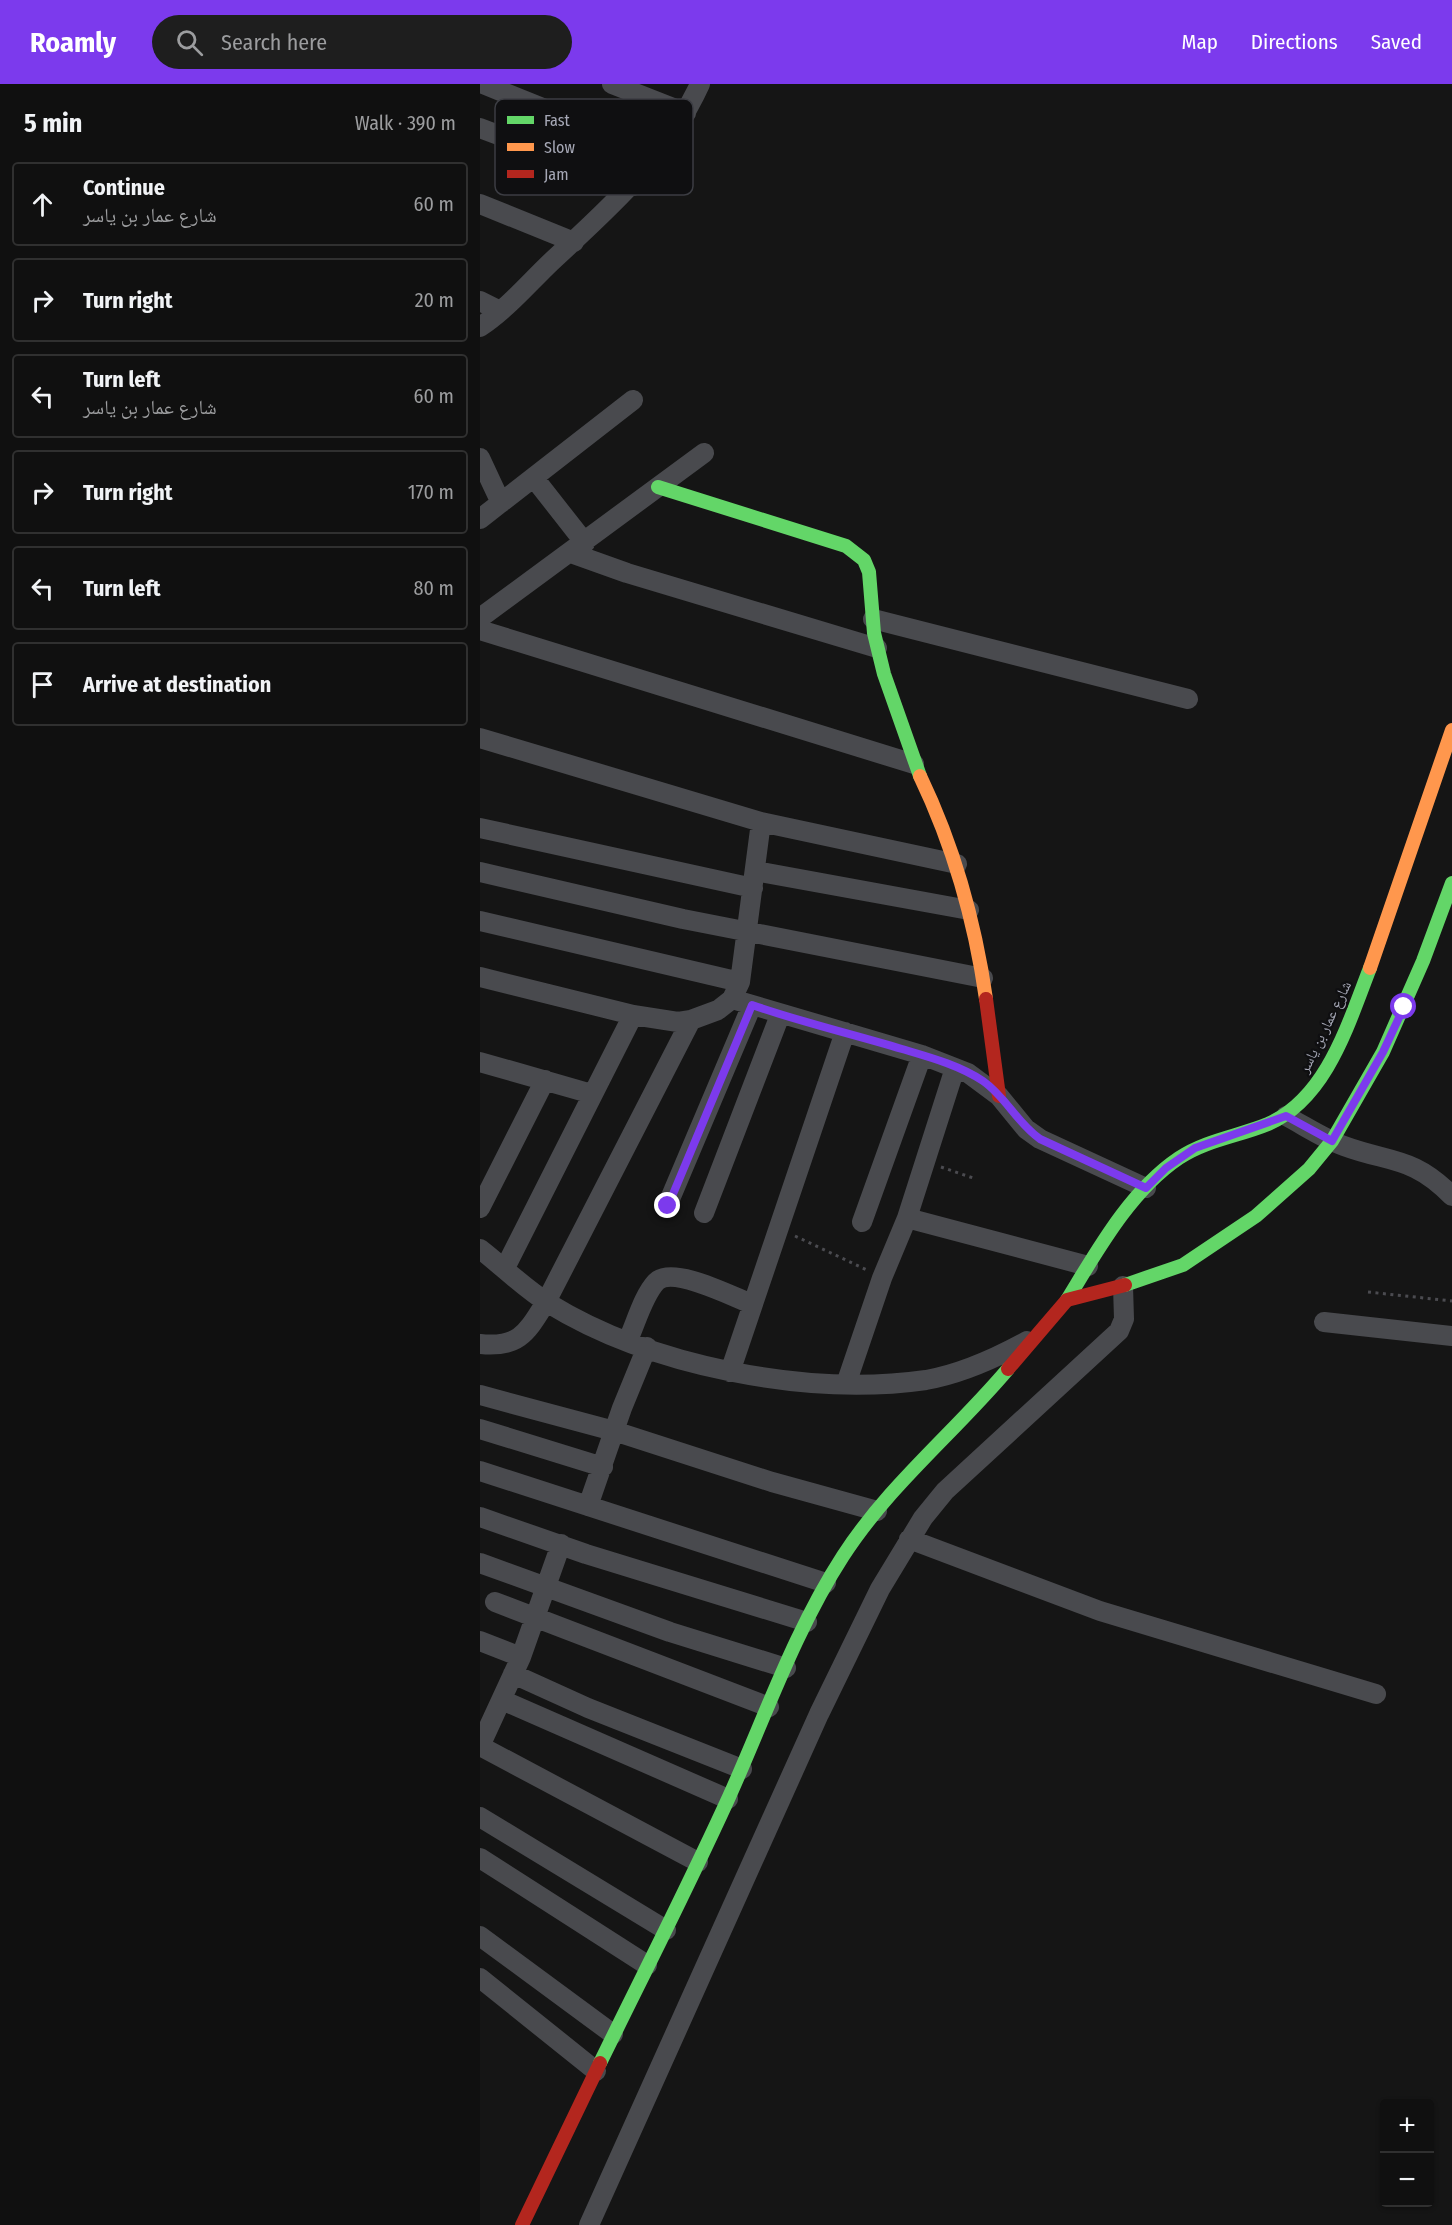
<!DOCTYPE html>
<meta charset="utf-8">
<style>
:root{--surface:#101010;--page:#1e1e1e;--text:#f1f3f6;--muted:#9c9d9f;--line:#303030;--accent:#7c3aed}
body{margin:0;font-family:"Fira Sans Condensed","Noto Naskh Arabic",sans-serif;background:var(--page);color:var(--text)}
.controls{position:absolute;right:18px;bottom:18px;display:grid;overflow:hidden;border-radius:6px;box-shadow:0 2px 4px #0004}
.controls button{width:54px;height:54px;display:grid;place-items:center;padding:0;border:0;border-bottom:2px solid var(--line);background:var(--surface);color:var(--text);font:30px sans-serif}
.stop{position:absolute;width:18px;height:18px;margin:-14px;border:4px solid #7c3aed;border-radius:50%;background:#fff}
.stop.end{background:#7c3aed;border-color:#fff;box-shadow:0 2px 6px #0008}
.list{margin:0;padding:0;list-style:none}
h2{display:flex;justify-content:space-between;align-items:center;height:78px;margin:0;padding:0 24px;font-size:26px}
h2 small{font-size:20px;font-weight:400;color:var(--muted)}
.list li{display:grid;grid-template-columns:39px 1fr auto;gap:18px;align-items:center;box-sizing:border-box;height:84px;margin:0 12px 12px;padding:0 12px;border:2px solid var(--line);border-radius:6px}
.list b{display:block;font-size:22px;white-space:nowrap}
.list p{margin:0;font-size:20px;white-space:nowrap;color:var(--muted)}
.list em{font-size:20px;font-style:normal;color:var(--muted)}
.icon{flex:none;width:33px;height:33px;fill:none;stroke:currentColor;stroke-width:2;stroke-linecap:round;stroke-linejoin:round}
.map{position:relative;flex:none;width:972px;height:2141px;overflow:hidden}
header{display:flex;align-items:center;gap:36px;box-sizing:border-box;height:84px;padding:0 30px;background:var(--accent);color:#fff}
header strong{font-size:28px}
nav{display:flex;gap:33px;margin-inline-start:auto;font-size:21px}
.search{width:420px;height:54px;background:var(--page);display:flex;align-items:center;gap:15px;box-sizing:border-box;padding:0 21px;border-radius:33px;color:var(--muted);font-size:22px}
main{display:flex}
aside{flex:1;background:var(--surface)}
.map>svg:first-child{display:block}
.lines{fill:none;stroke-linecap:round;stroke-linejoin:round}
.path{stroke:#4b4b50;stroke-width:3;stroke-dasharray:3 4.5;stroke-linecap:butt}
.street{stroke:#494a4e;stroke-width:20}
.fast{stroke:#63d668;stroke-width:14}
.slow{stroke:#ff974d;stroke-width:14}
.jam{stroke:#b3261e;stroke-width:14}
.route{stroke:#7c3aed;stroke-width:8}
.labels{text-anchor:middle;stroke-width:4.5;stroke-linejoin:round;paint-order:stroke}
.street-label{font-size:15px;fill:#a6a8b6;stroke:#0f0f11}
.key{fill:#0f0f11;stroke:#3c3d43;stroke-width:1.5}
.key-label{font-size:16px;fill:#a6a8b6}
</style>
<header>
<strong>Roamly</strong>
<div class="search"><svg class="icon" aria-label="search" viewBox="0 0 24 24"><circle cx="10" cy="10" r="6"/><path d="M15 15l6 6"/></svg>Search here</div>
<nav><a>Map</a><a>Directions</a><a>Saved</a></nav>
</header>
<main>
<aside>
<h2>5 min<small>Walk · 390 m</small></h2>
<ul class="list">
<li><svg class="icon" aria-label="ahead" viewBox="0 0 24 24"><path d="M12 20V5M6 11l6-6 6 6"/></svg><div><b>Continue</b><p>شارع عمار بن ياسر</p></div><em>60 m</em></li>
<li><svg class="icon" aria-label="right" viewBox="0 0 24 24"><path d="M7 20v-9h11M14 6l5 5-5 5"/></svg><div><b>Turn right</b></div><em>20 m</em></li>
<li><svg class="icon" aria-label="left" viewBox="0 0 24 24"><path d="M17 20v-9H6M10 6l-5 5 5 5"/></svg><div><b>Turn left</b><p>شارع عمار بن ياسر</p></div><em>60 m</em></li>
<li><svg class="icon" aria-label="right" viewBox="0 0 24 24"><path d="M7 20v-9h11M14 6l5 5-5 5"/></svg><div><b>Turn right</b></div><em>170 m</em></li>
<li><svg class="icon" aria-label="left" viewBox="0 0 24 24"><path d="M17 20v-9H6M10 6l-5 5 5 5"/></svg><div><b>Turn left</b></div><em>80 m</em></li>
<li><svg class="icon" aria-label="arrive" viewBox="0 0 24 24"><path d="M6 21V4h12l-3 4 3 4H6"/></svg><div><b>Arrive at destination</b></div></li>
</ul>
</aside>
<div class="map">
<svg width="972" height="2141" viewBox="0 0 972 2141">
<rect width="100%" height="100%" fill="#151515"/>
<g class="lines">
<path class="path" d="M 461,1083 L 496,1095
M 315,1152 L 387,1186
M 888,1208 L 972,1217"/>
<path class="street" d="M 3,0 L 177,70
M 132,0 L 206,29
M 0,44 L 153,102
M 0,120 L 94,158
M 0,217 L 20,227
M 0,243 C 27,225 48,200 71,178 C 131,122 185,76 220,0
M 0,374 L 21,419
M 54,394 L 105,459
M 0,435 L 153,316
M 91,469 L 147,489 L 397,564
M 0,534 L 224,369
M 393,535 L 708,615
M 0,546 L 434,680
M 0,654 L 281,738 L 477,780
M 0,744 L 273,804
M 275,787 L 489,826
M 0,788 L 203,835 L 503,894
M 0,837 L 260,898
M 0,893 L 153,931 L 198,938 L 211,936 L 238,926 L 252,915 L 260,898 L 281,738
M 252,915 L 442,971 L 488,989 L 519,1012 L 546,1045 L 560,1055 L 666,1104
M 0,978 L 112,1010
M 806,1032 C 825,1042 844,1055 864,1062 C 910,1079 933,1072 972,1112
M 187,1122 L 272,921
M 0,1124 L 65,996
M 224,1129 L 300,931
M 427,1134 L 608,1182
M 382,1138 L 442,971
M 0,1165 C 22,1182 44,1204 68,1219 C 170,1282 327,1313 446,1296 C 481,1290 516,1274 547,1257
M 25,1184 L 153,931
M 844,1238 L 972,1252
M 148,1256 C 156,1239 163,1212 176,1198 C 192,1181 253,1213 272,1220
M 0,1260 C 40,1264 47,1248 66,1218 L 211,936
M 250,1288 L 365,948
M 366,1300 L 402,1194 L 427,1134 L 475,984
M 0,1311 L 134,1347 L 292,1398 L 397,1427
M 0,1345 L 123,1383
M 0,1387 L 346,1499
M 108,1422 L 142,1324 L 167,1263
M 0,1433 L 106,1470 L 327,1538
M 429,1455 L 620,1527 L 896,1610
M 0,1479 L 190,1548 L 306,1584
M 15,1518 L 289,1623
M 0,1557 L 41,1573
M 33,1590 L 108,1624 L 262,1685
M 22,1616 L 248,1715
M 0,1662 L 218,1778
M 0,1662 L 41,1573 L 81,1460
M 0,1733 L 186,1846
M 0,1774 L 167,1881
M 0,1852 L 133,1950
M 0,1894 L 116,1987
M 109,2141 L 339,1630 L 400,1505 L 443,1434 L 465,1407 L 639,1247 L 644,1235 L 643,1202"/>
<path class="fast" d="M 178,403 L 366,462 L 384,476 L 389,488 L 394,549 L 404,590 L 440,692
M 645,1201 L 703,1181 L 776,1132 L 829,1085 L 852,1057 L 903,968 L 943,877 L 972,799
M 587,1216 C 617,1167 650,1107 699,1074 C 726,1056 759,1052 788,1040 C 847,1014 868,940 890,884
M 120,1979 C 163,1891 208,1803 249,1713 C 285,1633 315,1546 363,1472 C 409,1401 474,1349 528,1285"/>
<path class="slow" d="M 440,692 C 474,763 495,838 506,915
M 890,884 L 972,646"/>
<path class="jam" d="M 506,915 L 519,1012
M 528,1285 L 587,1216 L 645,1201
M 42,2141 L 120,1979"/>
</g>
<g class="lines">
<path class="route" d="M 188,1122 L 272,921 C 321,938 372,950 422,965 C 449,973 479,981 503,997 C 526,1013 537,1039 560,1055 L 666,1104 L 686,1084 L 715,1064 L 806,1032 L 852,1057 L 903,968 L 924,923"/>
</g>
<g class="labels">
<g class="street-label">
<text transform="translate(845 943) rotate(-64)" y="5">شارع عمار بن ياسر</text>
</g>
</g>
<rect x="15" y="15" width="198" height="96" rx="9" class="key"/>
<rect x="27" y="32" width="27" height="8" fill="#63d668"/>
<rect x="27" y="59" width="27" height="8" fill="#ff974d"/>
<rect x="27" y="86" width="27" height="8" fill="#b3261e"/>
<g class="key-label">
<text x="64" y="42">Fast</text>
<text x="64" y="69">Slow</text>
<text x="64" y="96">Jam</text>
</g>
</svg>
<div class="controls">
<button>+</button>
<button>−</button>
</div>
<div class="stop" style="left:924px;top:923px"></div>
<div class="stop end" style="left:188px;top:1122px"></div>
</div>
</main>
